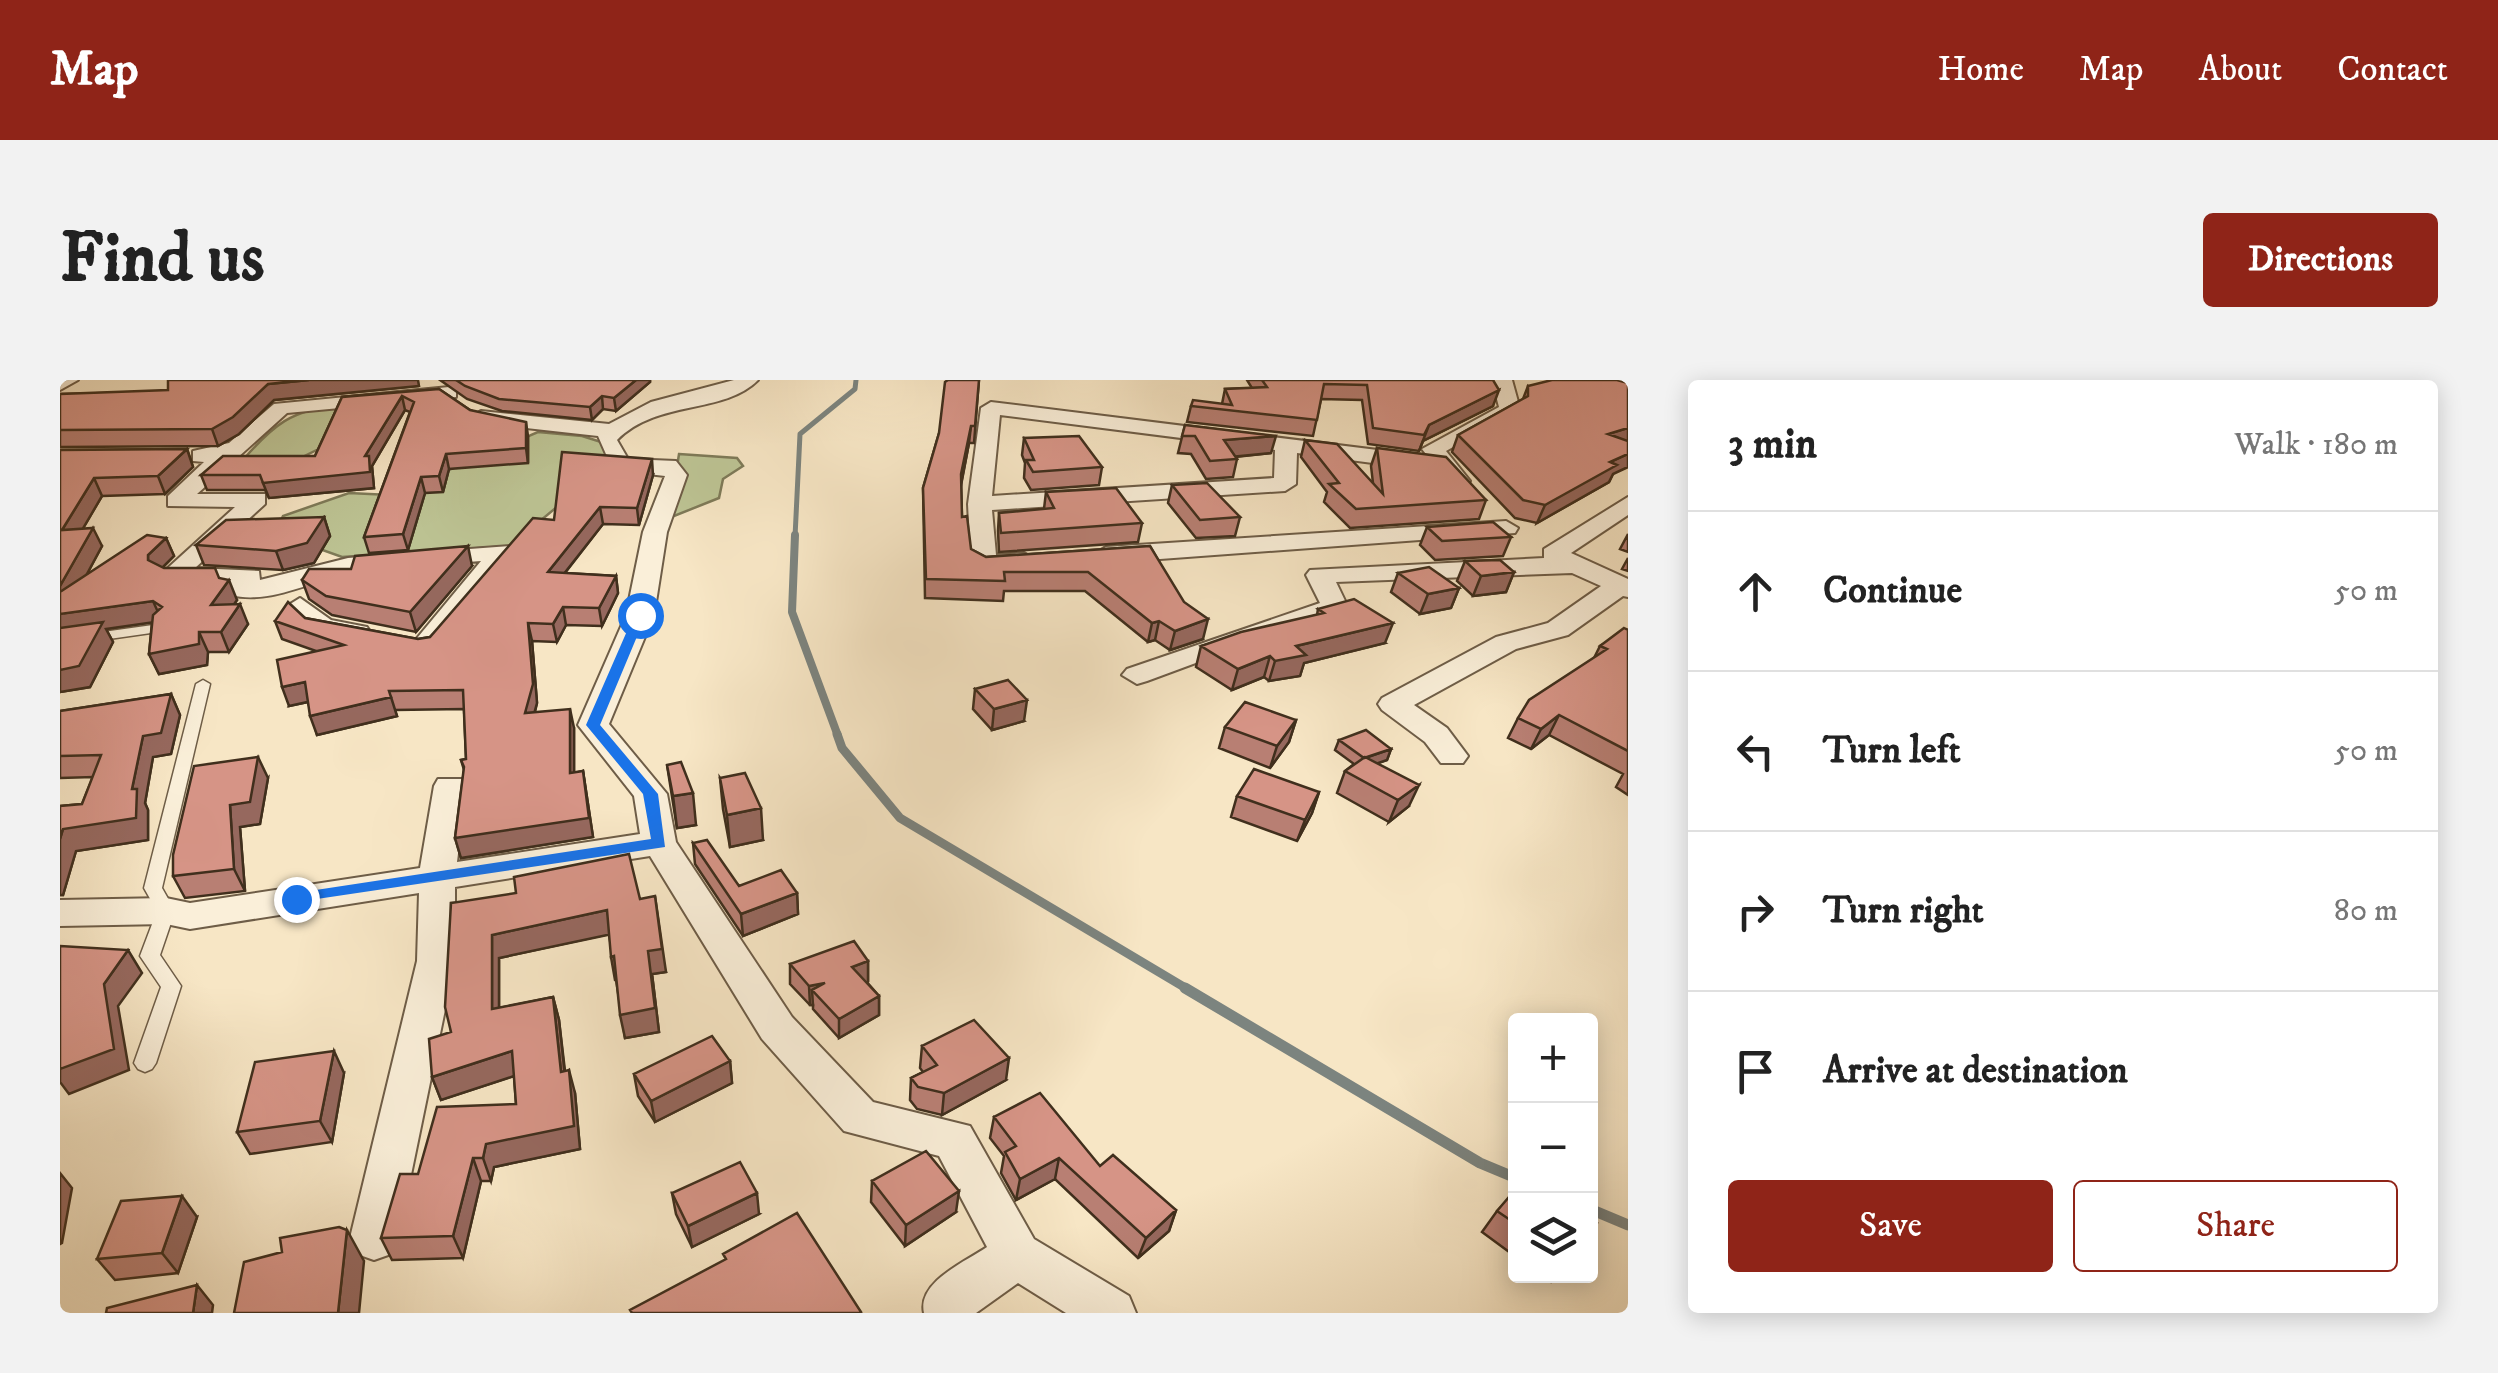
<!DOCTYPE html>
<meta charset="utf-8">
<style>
:root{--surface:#fff;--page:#f2f2f2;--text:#222;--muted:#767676;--line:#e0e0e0;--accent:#8f2418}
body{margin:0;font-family:"IM FELL DW Pica",serif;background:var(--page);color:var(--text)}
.controls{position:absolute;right:30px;bottom:30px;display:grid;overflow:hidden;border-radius:10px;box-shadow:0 5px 25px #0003}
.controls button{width:90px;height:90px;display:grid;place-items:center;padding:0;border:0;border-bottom:2px solid var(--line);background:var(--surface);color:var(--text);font:50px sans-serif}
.stop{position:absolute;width:30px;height:30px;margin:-22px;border:8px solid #1a73e8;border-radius:50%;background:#fff}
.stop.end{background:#1a73e8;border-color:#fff;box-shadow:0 2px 10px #0008}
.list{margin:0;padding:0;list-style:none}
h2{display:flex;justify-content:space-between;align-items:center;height:130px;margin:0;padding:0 40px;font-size:42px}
h2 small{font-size:32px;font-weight:400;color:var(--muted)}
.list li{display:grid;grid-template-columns:65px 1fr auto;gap:30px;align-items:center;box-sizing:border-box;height:160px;padding:0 40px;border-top:2px solid var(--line)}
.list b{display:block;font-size:38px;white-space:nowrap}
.list em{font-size:32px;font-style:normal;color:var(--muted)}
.actions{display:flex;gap:20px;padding:30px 40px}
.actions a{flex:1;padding:22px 0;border:2px solid var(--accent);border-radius:10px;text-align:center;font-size:35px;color:var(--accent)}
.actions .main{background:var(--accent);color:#fff}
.icon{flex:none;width:55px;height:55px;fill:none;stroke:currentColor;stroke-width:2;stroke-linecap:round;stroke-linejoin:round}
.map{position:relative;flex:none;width:1568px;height:933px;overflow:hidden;border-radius:10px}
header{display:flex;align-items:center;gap:60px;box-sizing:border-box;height:140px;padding:0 50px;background:var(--accent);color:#fff}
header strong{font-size:48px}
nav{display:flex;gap:55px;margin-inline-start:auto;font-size:35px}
.intro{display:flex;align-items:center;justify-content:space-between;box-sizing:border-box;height:240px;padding:0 60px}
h1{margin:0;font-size:70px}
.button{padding:25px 45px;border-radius:10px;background:var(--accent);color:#fff;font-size:35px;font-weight:700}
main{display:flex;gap:60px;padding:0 60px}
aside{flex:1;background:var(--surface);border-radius:10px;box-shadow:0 5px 25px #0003}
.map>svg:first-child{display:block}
.green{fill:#bdc494;stroke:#7e7a58;stroke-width:2.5}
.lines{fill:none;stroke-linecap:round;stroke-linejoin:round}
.stream-far3{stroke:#7c847f;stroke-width:5}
.stream-far2{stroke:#7c847f;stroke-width:8}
.stream-far1{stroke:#7c847f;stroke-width:9}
.stream{stroke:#7c847f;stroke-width:11}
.service-casing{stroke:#6e5d47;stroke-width:3}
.minor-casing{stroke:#6e5d47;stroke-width:4}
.service{fill:#faefd9;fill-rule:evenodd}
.minor{fill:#faefd9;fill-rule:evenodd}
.wall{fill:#b87f73;stroke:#402f1d;stroke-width:2.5}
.shaded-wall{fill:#96685e;stroke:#402f1d;stroke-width:2.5}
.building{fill:#d69486;stroke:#402f1d;stroke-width:2.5}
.route{fill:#1a73e8}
</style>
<header>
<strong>Map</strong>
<nav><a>Home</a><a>Map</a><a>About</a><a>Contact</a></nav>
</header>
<div class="intro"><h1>Find us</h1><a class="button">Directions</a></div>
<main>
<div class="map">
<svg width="1568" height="933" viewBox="0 0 1568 933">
<rect width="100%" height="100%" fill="#f7e6c5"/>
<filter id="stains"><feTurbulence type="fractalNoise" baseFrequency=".002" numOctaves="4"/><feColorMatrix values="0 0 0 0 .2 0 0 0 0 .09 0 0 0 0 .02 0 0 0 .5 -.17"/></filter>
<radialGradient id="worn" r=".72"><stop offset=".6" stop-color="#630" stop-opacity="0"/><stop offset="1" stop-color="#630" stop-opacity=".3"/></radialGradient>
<path class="green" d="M 278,27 L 281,58 L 222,87 L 183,80 C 212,46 233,28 278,27 Z
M 478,52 L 522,56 L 557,67 L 534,96 L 450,166 L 282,177 L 215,153 L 223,136 L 289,113 L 330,115 Z
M 619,74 L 677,78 L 683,86 L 663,99 L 659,118 L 609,138 Z"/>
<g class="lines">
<path class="stream-far3" d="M 735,157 L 740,54 L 795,9 L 796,0"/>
<path class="stream-far2" d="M 735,155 L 732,232 L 778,356"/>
<path class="stream-far1" d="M 777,354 L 782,368 L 840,438 L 1129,610"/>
<path class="stream" d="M 1125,608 L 1420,783 L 1456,798
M 1530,829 L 1568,845"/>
<g class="service-casing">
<path id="service" d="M 100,244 L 107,248 L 105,251 L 0,266 L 0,258 Z
M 143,300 L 150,304 L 102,508 L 115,531 L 100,575 L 121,606 L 96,683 L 92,689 L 85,692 L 78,689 L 74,683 L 101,607 L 80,576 L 97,531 L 84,508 L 136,304 Z"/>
</g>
<g class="minor-casing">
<path id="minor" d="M 0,0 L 18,0 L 0,10 Z
M 674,0 L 698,0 C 663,35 598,19 557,60 L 568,79 L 616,81 L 627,95 L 607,152 L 594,235 L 549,344 L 607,414 L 616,462 L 732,637 L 813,722 L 910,746 L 974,859 L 1069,916 L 1076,933 L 1006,933 L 958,903 L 916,933 L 864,933 C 857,902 905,882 927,867 L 879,776 L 784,751 L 702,659 L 590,476 L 395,507 L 395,581 L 338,858 L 331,874 L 314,880 L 297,874 L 290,858 L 357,581 L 359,513 L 130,549 L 106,544 L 0,546 L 0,520 L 106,518 L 130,523 L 360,488 L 374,406 L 378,399 L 402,399 L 406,406 L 397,482 L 580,454 L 574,416 L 518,345 L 566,235 L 583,152 L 605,96 L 553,90 L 538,56 L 421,43 L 411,37 L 421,31 L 549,44 L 591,22 Z
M 1432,0 L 1452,0 L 1460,29 L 1386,71 L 1410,101 L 1407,106 L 1391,106 L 1362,69 L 1439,27 Z
M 389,7 L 396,9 L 396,17 L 227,33 L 137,114 L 205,114 L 205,124 L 135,188 L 199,191 L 200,200 L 288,178 L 451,166 L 454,171 L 451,176 L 377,269 L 357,269 L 353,263 L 421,181 C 378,185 332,185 290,193 C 250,201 211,225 170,215 L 166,209 L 169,204 L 112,204 L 99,196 L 175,127 L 108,126 L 108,116 L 144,82 L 133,81 L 133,71 L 169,63 L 214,24 Z
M 931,22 L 1358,75 L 1369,82 L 1358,89 L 1237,73 L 1236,104 L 1225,111 L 932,130 L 936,175 L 964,173 L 977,181 C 964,193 924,197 911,184 L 908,124 L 921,28 ZM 940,35 L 1215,70 L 1214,98 L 932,116 Z
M 1568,117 L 1568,135 L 1511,173 L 1568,199 L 1568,217 L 1563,216 L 1508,255 L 1456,269 L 1354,325 L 1387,348 L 1408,376 L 1403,383 L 1381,383 L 1365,362 L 1322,330 L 1318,324 L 1322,318 L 1436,257 L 1488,243 L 1541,206 L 1512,193 L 1276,202 L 1288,227 L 1284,233 L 1236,246 L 1087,301 L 1077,304 L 1062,295 L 1067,289 L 1260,223 L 1246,195 L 1250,190 L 1484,178 L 1484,169 Z
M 1446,141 L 1458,148 L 1455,153 L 1046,183 L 1033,175 L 1046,167 Z
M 240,218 L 271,240 L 307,247 L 311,253 L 297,261 L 252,252 L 227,226 Z"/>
</g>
<use href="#service" class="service"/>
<use href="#minor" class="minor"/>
</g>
<path class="wall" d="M 380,0 L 590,0 L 590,2 L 556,31 L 543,29 L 532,40 L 442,31 L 407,19 Z
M 919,0 L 914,63 L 909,63 L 901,104 L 902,137 L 911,169 L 926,177 L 1090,166 L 1143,259 L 1110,270 L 1095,260 L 1088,262 L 1025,211 L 944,211 L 943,221 L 865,218 L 863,108 L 879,53 Z
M 1187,0 L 1433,0 L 1433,26 L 1363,61 L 1359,71 L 1308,64 L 1302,20 L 1261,19 L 1253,56 L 1127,42 L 1131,26 L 1162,24 L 1165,9 L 1192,8 Z
M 359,6 L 214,20 L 179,54 L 158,66 L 0,67 L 0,14 Z
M 1468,6 L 1553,94 L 1549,102 L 1477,143 L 1455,138 L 1392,72 L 1398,55 L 1463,19 Z
M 379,9 L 410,30 L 468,56 L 468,83 L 389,89 L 383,112 L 365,113 L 348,170 L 309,173 L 304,157 L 350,32 L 345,30 L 312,86 L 314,108 L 209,118 L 205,110 L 147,110 L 141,95 L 255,76 L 282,17 Z
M 1125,45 L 1211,73 L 1175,77 L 1177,79 L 1173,97 L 1146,99 L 1131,74 L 1118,73 Z
M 964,58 L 1042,87 L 1039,105 L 971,110 L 964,98 L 965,83 L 962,75 Z
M 1245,60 L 1313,103 L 1311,86 L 1317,68 L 1426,120 L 1419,139 L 1290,148 L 1264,122 L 1267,112 L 1241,77 Z
M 127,69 L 133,87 L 105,114 L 42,116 L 23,148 L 42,166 L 27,194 L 106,158 L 114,176 L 102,188 L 159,198 L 177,220 L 174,224 L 188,244 L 169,272 L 148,272 L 147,285 L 99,294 L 89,274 L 92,242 L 46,249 L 53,262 L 30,307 L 0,312 L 0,70 Z
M 593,95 L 579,145 L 543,144 L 505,193 L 556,196 L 558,213 L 542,246 L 506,245 L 497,262 L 472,261 L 477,323 L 475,332 L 514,348 L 514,393 L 523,391 L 533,457 L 401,478 L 395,458 L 404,390 L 401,380 L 406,379 L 404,329 L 335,330 L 337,336 L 257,355 L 248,322 L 229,326 L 256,271 L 222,259 L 215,241 L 245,238 L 358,259 L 370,257 L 494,140 Z
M 1112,105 L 1180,137 L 1175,156 L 1136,158 L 1108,123 Z
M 986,112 L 1082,143 L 1078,162 L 939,172 L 938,151 L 939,133 L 984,129 Z
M 264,137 L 270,156 L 254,183 L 223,190 L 144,185 L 136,165 Z
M 1367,147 L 1451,157 L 1443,176 L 1375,180 L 1360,165 Z
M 1568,154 L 1568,172 L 1560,169 Z
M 1568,178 L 1568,191 L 1562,189 Z
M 1405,181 L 1454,192 L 1446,212 L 1413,216 L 1397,201 Z
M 412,186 L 356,252 L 272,235 L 249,219 L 242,200 L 291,189 Z
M 1338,193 L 1399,208 L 1391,228 L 1360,234 L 1331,212 Z
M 1258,229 L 1325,263 L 1244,283 L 1240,296 L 1209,301 L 1204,297 L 1172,310 L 1136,287 L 1141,266 L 1257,235 Z
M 1568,250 L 1568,415 L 1556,407 L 1563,394 L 1489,355 L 1471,369 L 1448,358 L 1458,338 L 1534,278 L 1540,266 Z
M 915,309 L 964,341 L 932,350 L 913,329 Z
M 111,314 L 120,335 L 111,374 L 93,377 L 85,423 L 88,430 L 88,460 L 16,471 L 3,515 L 0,515 L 0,426 L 22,424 L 33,397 L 0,398 L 0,331 Z
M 1236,340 L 1229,362 L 1210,388 L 1159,368 L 1165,347 Z
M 1279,360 L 1331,369 L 1327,380 L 1318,383 L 1349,426 L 1329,442 L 1277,413 L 1285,391 L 1294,384 L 1275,370 Z
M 607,385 L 636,445 L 617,448 Z
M 208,398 L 200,444 L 180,447 L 185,511 L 125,518 L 113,496 Z
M 660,398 L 703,460 L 670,467 L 663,429 Z
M 1259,412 L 1252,433 L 1237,461 L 1171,437 L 1177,416 Z
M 633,463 L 679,506 L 737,513 L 738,534 L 683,556 L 635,484 Z
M 580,519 L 606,592 L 592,594 L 599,652 L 565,658 L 549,554 L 439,578 L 439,628 L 493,617 L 499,640 L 505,691 L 515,713 L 520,769 L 434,787 L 431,801 L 421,801 L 403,878 L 332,880 L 321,858 L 358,794 L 456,724 L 454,696 L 381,720 L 372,697 L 391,652 L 391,523 Z
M 808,581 L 808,601 L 806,601 L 819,616 L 819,635 L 779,658 L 753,629 L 753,625 L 750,625 L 730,604 L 730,584 Z
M 862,666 L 946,700 L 882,735 L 857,729 L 850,720 L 851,698 L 863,692 L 860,688 Z
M 670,681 L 672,703 L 595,742 L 578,716 L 574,694 Z
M 284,693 L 272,762 L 190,774 L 177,752 Z
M 934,737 L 1040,786 L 1116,830 L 1109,851 L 1078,878 L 995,799 L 956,820 L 941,793 L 944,776 L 930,758 Z
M 812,801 L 896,832 L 845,866 L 811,822 Z
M 1456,812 L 1456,877 L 1422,852 L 1437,831 Z
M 612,813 L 699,834 L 632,867 L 616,834 Z
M 137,837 L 118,893 L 55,900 L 37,879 Z
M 1482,896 L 1497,896 L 1491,902 Z"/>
<path class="shaded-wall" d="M 249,0 L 358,0 L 359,6 L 214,20 L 179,54 L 158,66 L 152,49 L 208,4 Z
M 576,0 L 590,0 L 590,2 L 556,31 L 554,18 Z
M 1439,10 L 1433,26 L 1363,61 L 1359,71 L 1369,45 Z
M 342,16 L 345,30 L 312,86 L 314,108 L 209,118 L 203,103 L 305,76 Z
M 542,16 L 543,29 L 532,40 L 530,27 Z
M 466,42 L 468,56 L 468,83 L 466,68 Z
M 911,46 L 909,63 L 900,111 L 901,94 Z
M 1568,48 L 1568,62 L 1548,54 Z
M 1216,56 L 1211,73 L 1160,78 L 1164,60 Z
M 127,69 L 133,87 L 105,114 L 98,96 Z
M 386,74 L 389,89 L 383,112 L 379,96 Z
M 1568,74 L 1568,87 L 1553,94 L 1549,102 L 1477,143 L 1485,125 L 1550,82 Z
M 592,79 L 593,95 L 579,145 L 577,128 Z
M 361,97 L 365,113 L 348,170 L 343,154 Z
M 34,98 L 42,116 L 11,169 L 2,150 Z
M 540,127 L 543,144 L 492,209 L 488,192 Z
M 264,137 L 270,156 L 254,183 L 223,190 L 216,171 Z
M 33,148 L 42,166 L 6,233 L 93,221 L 102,241 L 46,249 L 53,262 L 30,307 L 0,312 L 0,206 Z
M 106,158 L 114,176 L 96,194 L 88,180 L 88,175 Z
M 408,166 L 412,186 L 356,252 L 350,232 Z
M 1454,192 L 1446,212 L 1413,216 L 1421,196 Z
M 556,196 L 558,213 L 542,246 L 539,228 Z
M 169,200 L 177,220 L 160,244 L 151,225 Z
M 1399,208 L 1391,228 L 1360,234 L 1368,214 Z
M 180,224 L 188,244 L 169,272 L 161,252 Z
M 503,227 L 506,245 L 497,262 L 493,244 Z
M 1148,239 L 1143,259 L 1110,270 L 1115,251 Z
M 1099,241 L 1095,260 L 1088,262 L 1092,243 Z
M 468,243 L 472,261 L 477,323 L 469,352 L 465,333 Z
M 1333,243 L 1325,263 L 1244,283 L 1240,296 L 1209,301 L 1215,281 L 1236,266 Z
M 139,252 L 148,272 L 147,285 L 99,294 L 89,274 Z
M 1210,276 L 1204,297 L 1172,310 L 1178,289 Z
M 245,302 L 252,321 L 229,326 L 222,307 Z
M 111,314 L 120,335 L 111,374 L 93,377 L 85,423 L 88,430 L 88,460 L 16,471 L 3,515 L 0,515 L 0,459 L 3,449 L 72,409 L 83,356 Z
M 331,317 L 337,336 L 257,355 L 250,336 Z
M 967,320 L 964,341 L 932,350 L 934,329 Z
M 510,329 L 514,348 L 514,413 L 510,393 Z
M 1499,335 L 1489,355 L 1471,369 L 1481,349 Z
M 1236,340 L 1229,362 L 1210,388 L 1217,366 Z
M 1331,369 L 1327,380 L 1301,389 L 1305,378 Z
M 198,377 L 208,398 L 200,444 L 180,447 L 185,511 L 174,489 L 170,425 Z
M 523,391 L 533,457 L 401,478 L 395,458 Z
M 1359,405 L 1349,426 L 1329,442 L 1338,420 Z
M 1259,412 L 1252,433 L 1237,461 L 1245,440 Z
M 633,413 L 636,445 L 617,448 L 613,416 Z
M 701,428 L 703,460 L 670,467 L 667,435 Z
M 737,513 L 738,534 L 683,556 L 681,534 Z
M 595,516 L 606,592 L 592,594 L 599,652 L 565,658 L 560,635 L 588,571 Z
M 547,530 L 552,554 L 439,578 L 439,653 L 432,629 L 432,555 Z
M 68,570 L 82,593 L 58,626 L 69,690 L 9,714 L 0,702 L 0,689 L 44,604 Z
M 554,576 L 559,600 L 555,600 L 551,577 Z
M 808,581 L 808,601 L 792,607 L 792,587 Z
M 765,603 L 752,610 L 753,625 L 750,625 L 749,606 Z
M 819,616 L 819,635 L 779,658 L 779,639 Z
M 493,617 L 499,640 L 507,715 L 501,692 Z
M 274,671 L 284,693 L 272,762 L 260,741 Z
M 452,671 L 460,694 L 381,720 L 372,697 Z
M 949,678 L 946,700 L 882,735 L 884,713 Z
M 670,681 L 672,703 L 595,742 L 591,721 Z
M 509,690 L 515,713 L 520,769 L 434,787 L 431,801 L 423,778 L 426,764 Z
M 413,778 L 421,801 L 403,878 L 393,856 Z
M 999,778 L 995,799 L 956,820 L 960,799 Z
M 0,793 L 12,808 L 2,863 L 0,864 Z
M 899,811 L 896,832 L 845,866 L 846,845 Z
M 697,813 L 699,834 L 632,867 L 628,846 Z
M 122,816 L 137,837 L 118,893 L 102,873 Z
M 1116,830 L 1109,851 L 1078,878 L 1086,858 Z
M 287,850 L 304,881 L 299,933 L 278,933 Z
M 137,905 L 153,925 L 152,933 L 133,933 Z"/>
<path class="building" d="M 108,0 L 249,0 L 208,4 L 173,37 L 152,49 L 0,50 L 0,14 L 108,10 Z
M 396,0 L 576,0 L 554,18 L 542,16 L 530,27 L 439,19 L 405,6 Z
M 888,0 L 919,0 L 915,46 L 911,46 L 901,94 L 902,137 L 907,136 L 911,169 L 926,177 L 1090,166 L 1124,222 L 1148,239 L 1115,251 L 1099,241 L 1092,243 L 1028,192 L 944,192 L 945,201 L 866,199 L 863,108 L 879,53 L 885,2 Z
M 1202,0 L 1433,0 L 1439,10 L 1369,45 L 1364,55 L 1313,48 L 1307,5 L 1264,4 L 1257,40 L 1131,26 L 1133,20 L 1172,25 L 1165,9 L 1207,7 Z
M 1492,0 L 1557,0 L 1568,3 L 1568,48 L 1548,54 L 1568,61 L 1568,74 L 1550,82 L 1557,85 L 1485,125 L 1463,120 L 1398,55 L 1468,16 L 1468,6 Z
M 379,9 L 410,30 L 466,42 L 466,68 L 386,74 L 379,96 L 361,97 L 343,154 L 304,157 L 354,22 L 342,16 L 305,76 L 309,76 L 310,92 L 203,103 L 200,95 L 141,95 L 163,76 L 255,76 L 282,17 Z
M 1125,45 L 1216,56 L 1164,60 L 1177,79 L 1150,81 L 1135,56 L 1122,56 Z
M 1019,56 L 1042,87 L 973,92 L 966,80 L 974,80 L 964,58 Z
M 1245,60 L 1277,64 L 1323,114 L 1317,68 L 1386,77 L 1426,120 L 1296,129 L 1269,104 L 1279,103 Z
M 127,69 L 98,96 L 34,98 L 2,150 L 33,148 L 0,206 L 0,70 Z
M 502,72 L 592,79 L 577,128 L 540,127 L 488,192 L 556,196 L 539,228 L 503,227 L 493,244 L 468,243 L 473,304 L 465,333 L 510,329 L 510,393 L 523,391 L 529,438 L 395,458 L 404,387 L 401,380 L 406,379 L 403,310 L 329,311 L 331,317 L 250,336 L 245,302 L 222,307 L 217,280 L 284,265 L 215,241 L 228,222 L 245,238 L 358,259 L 370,257 L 473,138 L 494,140 Z
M 1147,103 L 1180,137 L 1140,140 L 1112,105 Z
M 1056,108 L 1082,143 L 941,153 L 939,133 L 994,128 L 986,112 Z
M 264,137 L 247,163 L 216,171 L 136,165 L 166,140 Z
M 1433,142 L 1451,157 L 1382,161 L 1367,147 Z
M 87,155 L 106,158 L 88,175 L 88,180 L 104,188 L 155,188 L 159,198 L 169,200 L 151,225 L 180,224 L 161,252 L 139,252 L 139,264 L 89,274 L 93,235 L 102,227 L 93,221 L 0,234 L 0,212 Z
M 408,166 L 350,232 L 266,216 L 242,200 L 249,189 L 291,189 L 295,176 Z
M 1440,180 L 1454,192 L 1421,196 L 1405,181 Z
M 1369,187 L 1399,208 L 1368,214 L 1338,193 Z
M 1294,219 L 1333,243 L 1236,266 L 1246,275 L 1215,281 L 1210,276 L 1178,289 L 1141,266 L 1181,252 L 1264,233 L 1258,229 Z
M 43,242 L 19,286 L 0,290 L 0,248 Z
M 1564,248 L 1568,250 L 1568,371 L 1499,335 L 1481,349 L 1458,338 L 1469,320 L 1547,269 L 1540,266 Z
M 948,300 L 967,320 L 934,329 L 915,309 Z
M 111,314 L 101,353 L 83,356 L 72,409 L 77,409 L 76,438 L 3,449 L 0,459 L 0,426 L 22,424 L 41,375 L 0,376 L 0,331 Z
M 1185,322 L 1236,340 L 1217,366 L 1165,347 Z
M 1306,350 L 1331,369 L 1304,378 L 1279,360 Z
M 198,377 L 190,422 L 170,425 L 174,489 L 113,496 L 113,475 L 134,386 Z
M 1305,377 L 1359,405 L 1338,420 L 1285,391 Z
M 621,382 L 633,413 L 613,416 L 607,385 Z
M 1194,389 L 1259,412 L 1245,440 L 1177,416 Z
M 685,393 L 701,428 L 667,435 L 660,398 Z
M 647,460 L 679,506 L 721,490 L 737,513 L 681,534 L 633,463 Z
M 569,474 L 580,519 L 595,516 L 602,569 L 588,571 L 595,628 L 560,635 L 554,576 L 551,577 L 547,530 L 432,555 L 432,629 L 493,617 L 501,692 L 509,690 L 514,746 L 426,764 L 423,778 L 413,778 L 393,856 L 321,858 L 340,794 L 358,794 L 377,727 L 456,724 L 452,671 L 372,697 L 369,659 L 391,652 L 385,627 L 391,523 L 456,513 L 454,497 Z
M 794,561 L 808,581 L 792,587 L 819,616 L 779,639 L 752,610 L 765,603 L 749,606 L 730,584 Z
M 0,566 L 68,570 L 44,604 L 54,669 L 0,689 Z
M 914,640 L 949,678 L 884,713 L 858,707 L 851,698 L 877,685 L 862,666 Z
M 652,656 L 670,681 L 591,721 L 574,694 Z
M 274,671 L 260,741 L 177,752 L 195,682 Z
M 980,713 L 1040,786 L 1053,775 L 1116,830 L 1086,858 L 999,778 L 960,799 L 945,772 L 956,766 L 934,737 Z
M 866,771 L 899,811 L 846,845 L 812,801 Z
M 680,782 L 697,813 L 628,846 L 612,813 Z
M 1454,811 L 1456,812 L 1456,844 L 1437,831 Z
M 122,816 L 102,873 L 37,879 L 61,821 Z
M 737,833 L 801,932 L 799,933 L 572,933 L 570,930 L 666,879 L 663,874 Z
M 1530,838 L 1537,843 L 1530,852 Z
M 279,847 L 287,850 L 278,933 L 174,933 L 184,882 L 222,872 L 220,858 Z
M 137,905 L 133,933 L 46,933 L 47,928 Z"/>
<path class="route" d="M 580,231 L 586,235 L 540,345 L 598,414 L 605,467 L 230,523 L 227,519 L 236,513 L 591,459 L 583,414 L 526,345 L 574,235 Z"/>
<rect width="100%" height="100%" filter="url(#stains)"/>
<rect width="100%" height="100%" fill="url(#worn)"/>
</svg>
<div class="controls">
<button>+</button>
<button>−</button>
<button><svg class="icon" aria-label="layers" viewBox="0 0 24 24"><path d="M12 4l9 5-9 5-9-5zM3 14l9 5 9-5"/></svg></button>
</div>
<div class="stop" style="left:580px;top:235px"></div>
<div class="stop end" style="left:236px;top:519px"></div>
</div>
<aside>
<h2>3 min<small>Walk · 180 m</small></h2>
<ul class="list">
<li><svg class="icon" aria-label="ahead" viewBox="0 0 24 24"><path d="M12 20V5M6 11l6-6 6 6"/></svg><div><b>Continue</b></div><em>50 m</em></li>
<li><svg class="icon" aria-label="left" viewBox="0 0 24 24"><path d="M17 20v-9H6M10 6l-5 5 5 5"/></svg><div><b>Turn left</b></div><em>50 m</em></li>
<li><svg class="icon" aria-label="right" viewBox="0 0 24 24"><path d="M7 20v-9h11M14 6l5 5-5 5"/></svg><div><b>Turn right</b></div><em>80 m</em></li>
<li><svg class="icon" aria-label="arrive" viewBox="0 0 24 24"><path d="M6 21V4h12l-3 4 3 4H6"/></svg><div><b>Arrive at destination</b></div></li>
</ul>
<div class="actions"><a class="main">Save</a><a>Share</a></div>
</aside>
</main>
